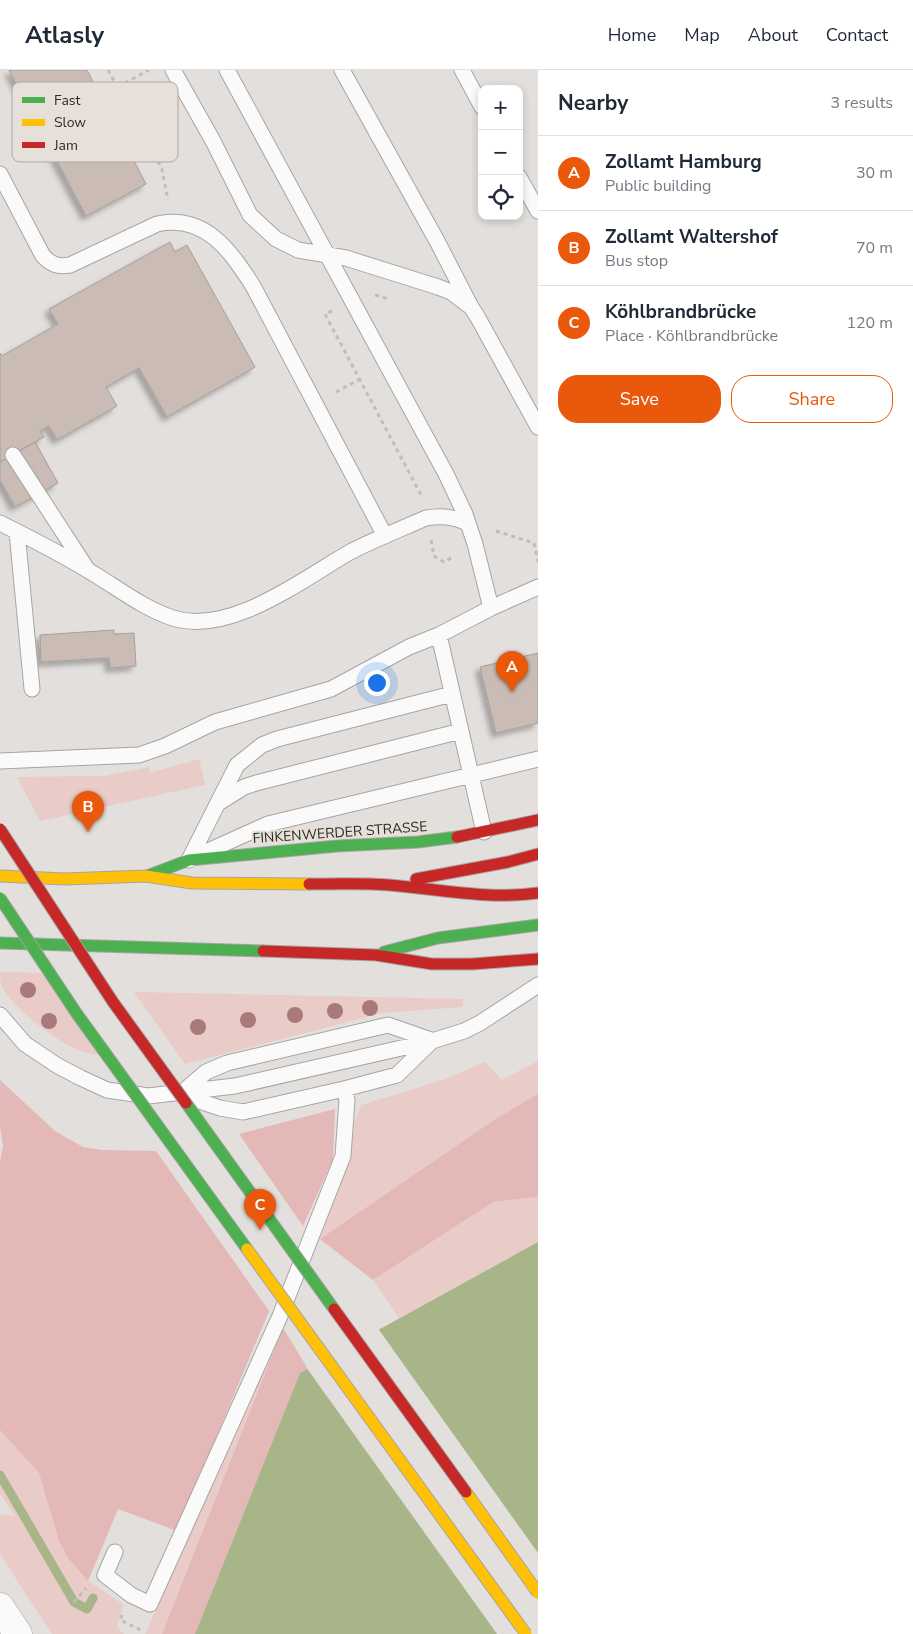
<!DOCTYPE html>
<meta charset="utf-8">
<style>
:root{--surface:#fff;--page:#f6f6f7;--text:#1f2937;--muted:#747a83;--line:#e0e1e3;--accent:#ea580c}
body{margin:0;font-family:"Nunito Sans",sans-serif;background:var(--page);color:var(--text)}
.controls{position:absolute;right:15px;top:15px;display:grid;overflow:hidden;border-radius:10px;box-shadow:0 2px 8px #0003}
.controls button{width:45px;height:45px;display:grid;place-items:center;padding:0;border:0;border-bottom:1px solid var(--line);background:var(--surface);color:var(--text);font:25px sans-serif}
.you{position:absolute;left:376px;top:612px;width:18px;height:18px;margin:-12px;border:4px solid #fff;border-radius:50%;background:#1a73e8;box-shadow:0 0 0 8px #1a73e833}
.badge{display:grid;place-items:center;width:32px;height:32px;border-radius:50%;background:var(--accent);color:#fff;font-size:16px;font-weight:700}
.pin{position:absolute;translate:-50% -41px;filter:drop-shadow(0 1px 2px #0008)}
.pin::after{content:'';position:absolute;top:26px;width:18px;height:15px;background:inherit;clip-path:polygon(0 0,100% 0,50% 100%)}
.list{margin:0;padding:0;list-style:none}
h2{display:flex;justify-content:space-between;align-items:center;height:65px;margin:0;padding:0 20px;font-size:21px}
h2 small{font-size:16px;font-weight:400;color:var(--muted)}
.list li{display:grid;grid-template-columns:32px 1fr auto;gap:15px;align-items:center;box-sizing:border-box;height:75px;padding:0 20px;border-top:1px solid var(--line)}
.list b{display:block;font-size:19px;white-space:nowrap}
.list p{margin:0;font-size:16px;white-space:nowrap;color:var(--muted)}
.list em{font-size:16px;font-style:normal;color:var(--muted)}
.actions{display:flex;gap:10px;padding:15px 20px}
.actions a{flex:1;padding:11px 0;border:1px solid var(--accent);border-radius:20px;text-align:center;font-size:18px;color:var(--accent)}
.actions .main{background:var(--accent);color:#fff}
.icon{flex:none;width:28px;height:28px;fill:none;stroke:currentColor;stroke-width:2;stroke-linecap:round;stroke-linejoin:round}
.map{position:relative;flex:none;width:538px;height:1564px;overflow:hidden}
header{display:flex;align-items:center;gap:30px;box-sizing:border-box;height:70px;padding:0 25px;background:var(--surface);border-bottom:1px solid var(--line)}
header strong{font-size:24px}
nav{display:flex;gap:28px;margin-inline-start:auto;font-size:18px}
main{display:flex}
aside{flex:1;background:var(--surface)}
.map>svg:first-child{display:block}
.green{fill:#e9cbc8}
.forest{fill:#e3b8b6}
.water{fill:#a8b588}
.pier{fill:#e2dfdc}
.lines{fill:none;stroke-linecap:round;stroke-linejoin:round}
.stream{stroke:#a8b588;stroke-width:9}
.building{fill:#cabcb5;stroke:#a29f9d;filter:url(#shadow)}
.lane-casing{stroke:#a7a5a2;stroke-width:17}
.street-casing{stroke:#a7a5a2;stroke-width:29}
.fast-casing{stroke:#a7a5a2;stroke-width:13}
.slow-casing{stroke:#a7a5a2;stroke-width:13}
.jam-casing{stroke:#a7a5a2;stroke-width:13}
.path{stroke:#bfbebd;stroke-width:3;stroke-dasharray:4 4;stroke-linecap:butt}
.lane{stroke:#fbfafa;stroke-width:15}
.street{stroke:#fbfafa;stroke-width:28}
.fast{stroke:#4caf50;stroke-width:11}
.slow{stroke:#ffc107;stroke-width:11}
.jam{stroke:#c62828;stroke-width:11}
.fast-bridge-casing{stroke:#a7a5a2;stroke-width:13;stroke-linecap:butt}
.slow-bridge-casing{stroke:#a7a5a2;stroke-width:13;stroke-linecap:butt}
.jam-bridge-casing{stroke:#a7a5a2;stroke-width:13;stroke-linecap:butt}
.fast-bridge{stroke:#4caf50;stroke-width:11}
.slow-bridge{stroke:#ffc107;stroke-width:11}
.jam-bridge{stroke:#c62828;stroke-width:11}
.tree{fill:#aa797a}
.labels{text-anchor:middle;stroke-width:4;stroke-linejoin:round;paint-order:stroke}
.street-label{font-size:14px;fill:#2c2926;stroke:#e6e0d8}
.key{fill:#e6e0d8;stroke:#aea9a3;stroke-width:1}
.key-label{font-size:14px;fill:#2c2926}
</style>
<header>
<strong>Atlasly</strong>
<nav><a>Home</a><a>Map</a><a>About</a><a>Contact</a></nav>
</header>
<main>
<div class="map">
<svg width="538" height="1564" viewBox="0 0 538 1564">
<defs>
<filter id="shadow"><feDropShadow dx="-4.5" dy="4.5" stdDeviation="2.5" flood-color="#0004"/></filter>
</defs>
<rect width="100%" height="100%" fill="#e2dfdc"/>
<path class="green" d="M 199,689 L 205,715 L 40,751 L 17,707 L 105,706 L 149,697 L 150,703 Z
M 0,902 L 45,903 L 104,986 C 96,985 88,983 81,981 C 58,973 14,939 2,917 C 0,912 0,907 0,902 Z
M 134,922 L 463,929 L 463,937 L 382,943 L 185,994 Z
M 538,991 L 538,1024 L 497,1048 L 320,1169 L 351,1086 L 354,1054 L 361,1035 L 446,1009 L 485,992 L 502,1010 Z
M 538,1127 L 538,1172 L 399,1248 L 373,1210 L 493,1132 Z
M 283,1258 L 162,1564 L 145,1564 Z
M 0,1360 L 39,1403 L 59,1471 L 68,1488 L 88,1511 L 123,1534 L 117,1557 L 124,1564 L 52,1564 L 0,1484 L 0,1444 L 15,1446 L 0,1424 Z"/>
<path class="forest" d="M 0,1010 L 55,1061 L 83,1077 L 102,1080 L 156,1081 L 269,1241 L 177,1461 L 118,1439 L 88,1511 L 68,1488 L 59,1471 L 39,1403 L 0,1360 L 0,1092 L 3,1076 L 0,1057 Z
M 538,1024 L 538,1127 L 493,1132 L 373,1210 L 320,1169 L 497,1048 Z
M 335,1039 L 333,1089 L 303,1156 L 239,1064 Z
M 283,1258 L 308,1299 L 300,1303 L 195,1564 L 162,1564 Z"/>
<path class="water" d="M 538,1172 L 538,1564 L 195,1564 L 300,1303 Z"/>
<path class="pier" d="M 377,1257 L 538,1483 L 538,1564 L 497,1564 L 306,1297 Z"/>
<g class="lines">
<path class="stream" d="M 0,1405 L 74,1532 L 87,1539 L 93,1528"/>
</g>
<path class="building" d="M 9,0 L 87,0 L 146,114 L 86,146 Z
M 170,172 L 175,182 L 187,175 L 255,297 L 167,347 L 139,298 L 106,317 L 117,336 L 57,370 L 49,356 L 40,361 L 44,367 L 0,392 L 0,283 L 2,286 L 58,254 L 49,239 Z
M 35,372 L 58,413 L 15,437 L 0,410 L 0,392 Z
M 114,560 L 114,564 L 134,563 L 136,596 L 110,598 L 109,588 L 41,592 L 40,565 Z
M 538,583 L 538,653 L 496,663 L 480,597 Z"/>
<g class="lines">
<g class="lane-casing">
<path id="lane" d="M 173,0 L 213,71 L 250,145 L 276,169 L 298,180 L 346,188 L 438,217 L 451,222 L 471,237
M 227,0 L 446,404 L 465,444 L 475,474 L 491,538
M 342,0 L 437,171 L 471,237 L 477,246 L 538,357
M 462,0 L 482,37
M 0,104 L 43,186 C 52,195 58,197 70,195 L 157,154 C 205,144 230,180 253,216 L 385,466
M 519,107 L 538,141
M 13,385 L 87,499
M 0,453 C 32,469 64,485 94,504 C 119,519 145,539 173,548 C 230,566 303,509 350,482 C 375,469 401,459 426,448 C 442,445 453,447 468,453
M 17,462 L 32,619
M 439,565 L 484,762
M 0,691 L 139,685 L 165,676 L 215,652 L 331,619 L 409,577 L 439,565 L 491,538 L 538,517
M 217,734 L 244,717 L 256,713 L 461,661
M 208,781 L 268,754 L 538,689
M 189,790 L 237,695 L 262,675 L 277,669 L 452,624
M 0,945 L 25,974 L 58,996 L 81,1008 L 107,1020 L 148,1026 L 235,1016 L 432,971 L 464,961 L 480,953 L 538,915
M 184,1021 L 206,1002 L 227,993 L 388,955 L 431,970
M 185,1022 L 199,1031 L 220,1038 L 243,1042 L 344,1019 L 397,1005 L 432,971
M 115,1482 L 105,1505 L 131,1525 L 150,1534 L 280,1246 L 343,1086 L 347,1030 L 344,1019"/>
</g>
<g class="street-casing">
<path id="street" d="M 0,1537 L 18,1564"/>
</g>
<g class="fast-casing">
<path id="fast" d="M 147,806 L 189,790 L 337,776 L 418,772 L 457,767
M 0,873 L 263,881
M 384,882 L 438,868 L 538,855"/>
</g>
<g class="slow-casing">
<path id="slow" d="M 0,806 L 65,809 L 146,806 L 192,813 L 309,814"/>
</g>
<g class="jam-casing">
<path id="jam" d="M 457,767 L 538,750
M 416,809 L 508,792 L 538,784
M 309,814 C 335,814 363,813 389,815 C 439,819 489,830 538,823
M 263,881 L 376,885 L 432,894 L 472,894 L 538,889"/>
</g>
<path class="path" d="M 108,0 L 162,99 L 168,130
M 118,17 L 149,0
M 375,225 L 386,228 L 386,225
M 332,241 L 325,244 L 421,425
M 336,322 L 360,309
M 496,461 L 534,473 L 538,492
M 431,470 L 434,486 L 444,492 L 454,486
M 74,1532 L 86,1518
M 122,1545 L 120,1550 L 139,1559 L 137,1564"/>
<use href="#lane" class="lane"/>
<use href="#street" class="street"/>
<use href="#fast" class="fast"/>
<use href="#slow" class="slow"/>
<use href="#jam" class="jam"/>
<g class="fast-bridge-casing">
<path id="fast-bridge" d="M 0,828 L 77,944 L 247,1179
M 186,1033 L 334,1239"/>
</g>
<g class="slow-bridge-casing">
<path id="slow-bridge" d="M 247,1179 L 526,1564
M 466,1422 L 538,1523"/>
</g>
<g class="jam-bridge-casing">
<path id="jam-bridge" d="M 0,759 L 113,932 L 186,1033
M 334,1239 L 466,1422"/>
</g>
<use href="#fast-bridge" class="fast-bridge"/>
<use href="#slow-bridge" class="slow-bridge"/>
<use href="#jam-bridge" class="jam-bridge"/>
</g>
<g class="tree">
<circle cx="28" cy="920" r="8"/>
<circle cx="370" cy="938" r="8"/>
<circle cx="335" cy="941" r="8"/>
<circle cx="295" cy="945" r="8"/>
<circle cx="248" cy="950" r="8"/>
<circle cx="49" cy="951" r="8"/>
<circle cx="198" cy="957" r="8"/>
</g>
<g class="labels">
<g class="street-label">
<text transform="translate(340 762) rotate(-4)" y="5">FINKENWERDER STRASSE</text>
</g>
</g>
<rect x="12" y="12" width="166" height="80" rx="8" class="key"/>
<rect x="22" y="27" width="23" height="6" fill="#4caf50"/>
<rect x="22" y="49" width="23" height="7" fill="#ffc107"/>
<rect x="22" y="72" width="23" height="6" fill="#c62828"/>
<g class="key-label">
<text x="54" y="35">Fast</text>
<text x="54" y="57">Slow</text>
<text x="54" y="80">Jam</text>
</g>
</svg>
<div class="controls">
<button>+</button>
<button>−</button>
<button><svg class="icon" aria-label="locate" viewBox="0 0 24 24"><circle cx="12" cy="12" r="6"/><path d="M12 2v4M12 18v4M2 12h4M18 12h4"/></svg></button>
</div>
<div class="you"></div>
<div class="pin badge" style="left:512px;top:622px">A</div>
<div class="pin badge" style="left:88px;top:762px">B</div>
<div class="pin badge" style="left:260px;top:1160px">C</div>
</div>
<aside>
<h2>Nearby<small>3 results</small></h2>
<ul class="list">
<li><span class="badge">A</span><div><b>Zollamt Hamburg</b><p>Public building</p></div><em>30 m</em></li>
<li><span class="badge">B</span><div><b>Zollamt Waltershof</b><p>Bus stop</p></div><em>70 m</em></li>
<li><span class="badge">C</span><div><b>Köhlbrandbrücke</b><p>Place · Köhlbrandbrücke</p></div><em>120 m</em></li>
</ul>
<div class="actions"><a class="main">Save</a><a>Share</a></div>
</aside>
</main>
